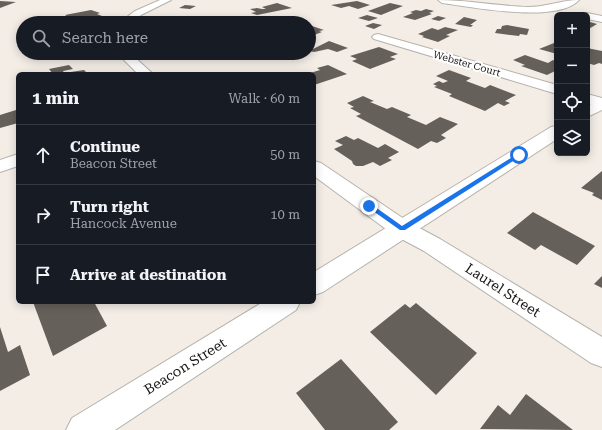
<!DOCTYPE html>
<meta charset="utf-8">
<style>
:root{--surface:#171b24;--page:#242831;--text:#f1f3f6;--muted:#9ea1a6;--line:#363941}
body{margin:0;font-family:"Roboto Serif",serif;background:var(--page);color:var(--text)}
.controls{position:absolute;right:12px;top:12px;display:grid;overflow:hidden;border-radius:6px;box-shadow:0 2px 10px #0003}
.controls button{width:36px;height:36px;display:grid;place-items:center;padding:0;border:0;border-bottom:1px solid var(--line);background:var(--surface);color:var(--text);font:20px sans-serif}
.stop{position:absolute;width:12px;height:12px;margin:-9px;border:3px solid #1a73e8;border-radius:50%;background:#fff}
.stop.end{background:#1a73e8;border-color:#fff;box-shadow:0 1px 4px #0008}
.list{margin:0;padding:0;list-style:none}
h2{display:flex;justify-content:space-between;align-items:center;height:52px;margin:0;padding:0 16px;font-size:17px}
h2 small{font-size:13px;font-weight:400;color:var(--muted)}
.list li{display:grid;grid-template-columns:26px 1fr auto;gap:12px;align-items:center;box-sizing:border-box;height:60px;padding:0 16px;border-top:1px solid var(--line)}
.list b{display:block;font-size:15px;white-space:nowrap}
.list p{margin:0;font-size:13px;white-space:nowrap;color:var(--muted)}
.list em{font-size:13px;font-style:normal;color:var(--muted)}
.icon{flex:none;width:22px;height:22px;fill:none;stroke:currentColor;stroke-width:2;stroke-linecap:round;stroke-linejoin:round}
.map{position:relative;flex:none;width:602px;height:430px;overflow:hidden}
.search{position:absolute;background:var(--surface);box-shadow:0 2px 10px #0003;left:16px;top:16px;width:300px;height:44px;display:flex;align-items:center;gap:10px;box-sizing:border-box;padding:0 14px;border-radius:22px;color:var(--muted);font-size:15px}
.panel{position:absolute;background:var(--surface);box-shadow:0 2px 10px #0003;left:16px;top:72px;width:300px;height:232px;border-radius:6px}
.map>svg:first-child{display:block}
.building{fill:#66605b}
.lines{fill:none;stroke-linecap:round;stroke-linejoin:round}
.street-casing{stroke:#b7b2ab;stroke-width:2}
.secondary-casing{stroke:#b7b2ab;stroke-width:2}
.street{fill:#fff;fill-rule:evenodd}
.secondary{fill:#fff;fill-rule:evenodd}
.route{fill:#1a73e8}
.labels{text-anchor:middle;stroke-width:4;stroke-linejoin:round;paint-order:stroke}
.far-street-label{font-size:10px;fill:#1b1917;stroke:#fff}
.near-street-label{font-size:14px;fill:#1b1917;stroke:#fff}
</style>
<div class="map">
<svg width="602" height="430" viewBox="0 0 602 430">
<rect width="100%" height="100%" fill="#f3ede6"/>
<path class="building" d="M 0,1 L 16,2 L 0,8 Z
M 357,1 L 370,5 L 358,9 L 349,6 L 341,8 L 331,5 Z
M 277,3 L 292,8 L 257,15 L 251,13 L 256,12 L 250,9 L 257,8 L 262,9 L 266,9 L 262,7 Z
M 390,3 L 403,6 L 381,15 L 368,11 Z
M 185,5 L 196,6 L 190,9 L 179,8 Z
M 426,9 L 434,11 L 429,13 L 432,14 L 415,20 L 403,17 L 413,13 L 410,12 L 416,10 L 421,11 Z
M 91,10 L 100,13 L 97,14 L 102,16 L 59,23 L 51,21 L 68,17 L 65,15 Z
M 367,15 L 378,18 L 369,21 L 358,18 Z
M 438,16 L 446,18 L 439,21 L 431,19 Z
M 464,17 L 477,20 L 470,25 L 473,25 L 471,27 L 455,24 Z
M 169,20 L 170,23 L 149,23 L 149,22 Z
M 587,21 L 597,24 L 587,30 Z
M 373,23 L 382,25 L 374,29 L 365,26 Z
M 507,25 L 529,29 L 527,35 L 520,34 L 519,36 L 495,33 L 497,29 L 501,29 L 502,26 Z
M 312,26 L 324,30 L 319,31 L 322,32 L 314,35 L 309,34 L 309,27 Z
M 445,27 L 458,30 L 446,35 L 450,36 L 438,42 L 422,37 L 424,36 L 418,34 L 432,28 L 438,30 Z
M 329,41 L 348,48 L 337,52 L 328,49 L 314,52 L 309,51 Z
M 554,43 L 557,44 L 557,54 L 539,49 Z
M 379,47 L 398,54 L 390,57 L 396,59 L 370,69 L 352,61 L 357,59 L 350,56 Z
M 587,48 L 602,51 L 602,64 L 599,63 L 594,65 L 587,63 Z
M 525,55 L 548,63 L 553,60 L 557,62 L 557,70 L 547,75 L 521,66 L 525,65 L 513,60 Z
M 69,65 L 73,69 L 63,71 L 64,73 L 84,70 L 88,74 L 53,74 L 49,69 Z
M 328,65 L 347,74 L 314,85 L 314,74 L 307,74 L 320,70 L 317,68 Z
M 449,70 L 471,78 L 466,81 L 485,88 L 490,85 L 516,95 L 505,101 L 510,103 L 504,106 L 498,103 L 485,111 L 449,96 L 452,94 L 434,87 L 437,86 L 433,84 L 439,81 L 443,83 L 448,81 L 436,76 Z
M 363,96 L 374,101 L 370,102 L 387,109 L 392,107 L 411,115 L 407,117 L 426,125 L 440,117 L 458,124 L 441,135 L 446,138 L 437,143 L 431,141 L 418,149 L 356,116 L 361,114 L 350,108 L 354,107 L 347,103 Z
M 16,110 L 18,114 L 18,123 L 0,128 L 0,115 Z
M 346,136 L 354,140 L 358,138 L 378,148 L 385,144 L 399,152 L 388,158 L 392,160 L 380,166 L 373,162 L 363,166 L 356,166 L 353,164 L 352,161 L 334,149 L 343,145 L 335,141 Z
M 602,171 L 602,200 L 592,195 L 594,193 L 581,188 Z
M 533,212 L 595,246 L 577,265 L 541,245 L 535,250 L 507,233 Z
M 602,276 L 602,288 L 594,284 Z
M 33,302 L 94,302 L 107,326 L 53,356 Z
M 416,303 L 477,353 L 436,395 L 370,332 L 405,304 L 410,308 Z
M 0,327 L 8,352 L 20,345 L 30,375 L 0,391 Z
M 341,359 L 398,422 L 389,430 L 325,430 L 296,393 Z
M 526,394 L 573,430 L 480,429 L 498,405 L 510,415 Z"/>
<g class="lines">
<g class="street-casing">
<path id="street" d="M 160,0 L 171,0 L 141,15 L 131,23 L 119,23 L 135,11 Z
M 438,0 C 468,0 497,6 528,7 C 546,7 562,0 579,0 C 557,24 472,7 442,3 Z
M 587,13 L 602,16 L 602,22 L 587,19 L 587,15 L 583,15 Z
M 378,34 L 557,85 L 557,94 L 374,39 L 372,37 L 374,35 Z
M 117,53 L 130,53 L 153,74 L 138,74 Z
M 587,94 L 602,98 L 602,108 L 587,103 Z
M 18,154 L 18,166 L 0,172 L 0,160 Z
M 314,161 L 321,163 L 410,223 L 440,239 L 602,337 L 602,367 L 591,363 L 424,251 L 394,235 L 314,176 Z"/>
</g>
<g class="secondary-casing">
<path id="secondary" d="M 602,99 L 602,110 L 587,117 L 587,106 Z
M 557,126 L 557,139 L 323,292 L 314,295 L 314,272 L 551,127 Z
M 263,302 L 300,302 L 296,310 L 115,430 L 66,430 L 72,418 Z"/>
</g>
<use href="#street" class="street"/>
<use href="#secondary" class="secondary"/>
</g>
<path class="route" d="M 519,153 L 521,154 L 521,156 L 405,230 L 400,230 L 366,206 L 371,204 L 402,226 Z"/>
<g class="labels">
<g class="far-street-label">
<text transform="translate(467 63) rotate(16)" y="4">Webster Court</text>
</g>
<g class="near-street-label">
<text transform="translate(503 290) rotate(33)" y="5">Laurel Street</text>
<text transform="translate(185 366) rotate(-32)" y="5">Beacon Street</text>
</g>
</g>
</svg>
<div class="controls">
<button>+</button>
<button>−</button>
<button><svg class="icon" aria-label="locate" viewBox="0 0 24 24"><circle cx="12" cy="12" r="6"/><path d="M12 2v4M12 18v4M2 12h4M18 12h4"/></svg></button>
<button><svg class="icon" aria-label="layers" viewBox="0 0 24 24"><path d="M12 4l9 5-9 5-9-5zM3 14l9 5 9-5"/></svg></button>
</div>
<div class="stop" style="left:519px;top:155px"></div>
<div class="stop end" style="left:369px;top:206px"></div>
<div class="search"><svg class="icon" aria-label="search" viewBox="0 0 24 24"><circle cx="10" cy="10" r="6"/><path d="M15 15l6 6"/></svg>Search here</div>
<section class="panel">
<h2>1 min<small>Walk · 60 m</small></h2>
<ul class="list">
<li><svg class="icon" aria-label="ahead" viewBox="0 0 24 24"><path d="M12 20V5M6 11l6-6 6 6"/></svg><div><b>Continue</b><p>Beacon Street</p></div><em>50 m</em></li>
<li><svg class="icon" aria-label="right" viewBox="0 0 24 24"><path d="M7 20v-9h11M14 6l5 5-5 5"/></svg><div><b>Turn right</b><p>Hancock Avenue</p></div><em>10 m</em></li>
<li><svg class="icon" aria-label="arrive" viewBox="0 0 24 24"><path d="M6 21V4h12l-3 4 3 4H6"/></svg><div><b>Arrive at destination</b></div></li>
</ul>
</section>
</div>
